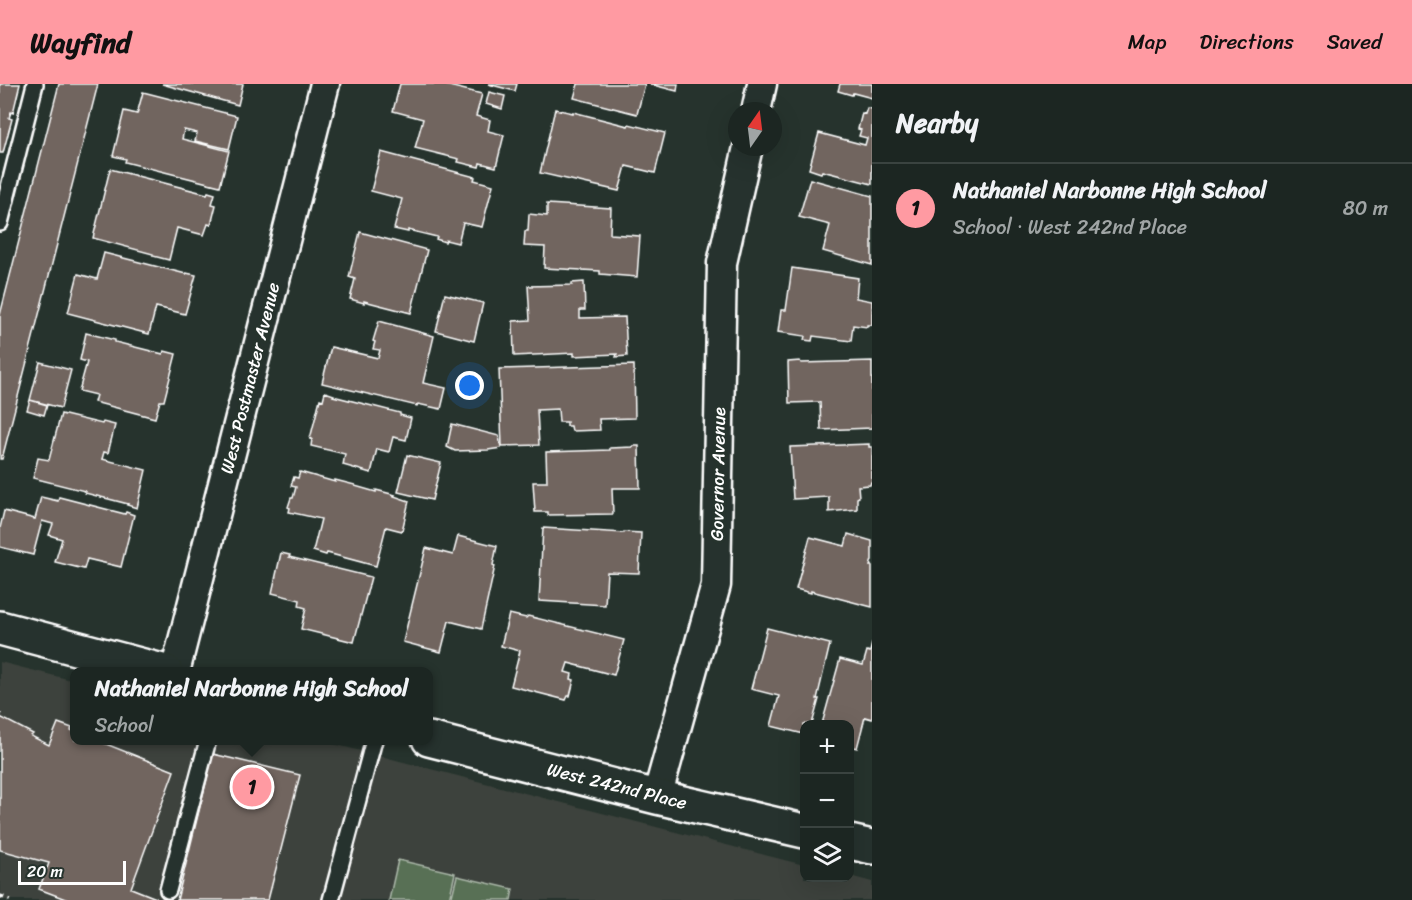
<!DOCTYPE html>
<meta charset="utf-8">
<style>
:root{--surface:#1c2622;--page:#252e2a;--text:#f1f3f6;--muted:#a0a5a5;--line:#3a4340;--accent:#ff9aa2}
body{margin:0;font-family:Sriracha,sans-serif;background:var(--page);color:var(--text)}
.controls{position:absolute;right:18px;bottom:18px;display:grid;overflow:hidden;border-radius:12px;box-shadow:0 6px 24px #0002}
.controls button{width:54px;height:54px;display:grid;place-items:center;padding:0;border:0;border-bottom:2px solid var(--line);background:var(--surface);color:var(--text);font:30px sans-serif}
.compass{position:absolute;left:728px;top:18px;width:54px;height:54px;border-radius:50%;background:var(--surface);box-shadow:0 6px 24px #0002;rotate:14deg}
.scale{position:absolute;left:18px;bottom:15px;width:108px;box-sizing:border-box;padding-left:6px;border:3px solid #fff;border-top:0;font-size:16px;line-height:21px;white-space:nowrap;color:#fff;-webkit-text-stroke:4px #26332d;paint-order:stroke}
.you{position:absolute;left:470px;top:302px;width:21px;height:21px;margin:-15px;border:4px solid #fff;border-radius:50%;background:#1a73e8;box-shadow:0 0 0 9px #1a73e833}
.badge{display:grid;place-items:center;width:39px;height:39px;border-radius:50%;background:var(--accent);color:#111;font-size:20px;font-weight:700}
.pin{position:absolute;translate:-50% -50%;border:3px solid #fff;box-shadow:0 2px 6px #0006}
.popup{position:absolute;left:70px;top:583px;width:363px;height:78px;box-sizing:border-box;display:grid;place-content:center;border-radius:12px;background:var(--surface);filter:drop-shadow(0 2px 4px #0005);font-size:20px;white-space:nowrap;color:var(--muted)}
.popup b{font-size:22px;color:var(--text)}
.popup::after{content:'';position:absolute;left:50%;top:100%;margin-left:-12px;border:12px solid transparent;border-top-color:var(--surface)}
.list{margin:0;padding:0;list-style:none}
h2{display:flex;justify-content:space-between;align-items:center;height:78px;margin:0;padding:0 24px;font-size:26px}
h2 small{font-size:20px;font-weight:400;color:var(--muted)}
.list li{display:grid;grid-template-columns:39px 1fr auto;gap:18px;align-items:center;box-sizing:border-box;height:90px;padding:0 24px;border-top:2px solid var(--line)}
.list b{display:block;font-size:22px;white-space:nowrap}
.list p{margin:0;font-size:20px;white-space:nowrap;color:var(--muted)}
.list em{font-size:20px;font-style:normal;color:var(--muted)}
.icon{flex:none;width:33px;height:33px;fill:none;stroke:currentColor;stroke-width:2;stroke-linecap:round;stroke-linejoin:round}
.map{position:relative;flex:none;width:872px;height:816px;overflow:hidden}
header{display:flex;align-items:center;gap:36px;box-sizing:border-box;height:84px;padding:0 30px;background:var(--accent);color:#111}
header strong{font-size:28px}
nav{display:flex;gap:33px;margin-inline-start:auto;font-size:21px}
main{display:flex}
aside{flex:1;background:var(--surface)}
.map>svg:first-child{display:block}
.built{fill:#3c423c}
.green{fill:#587055;stroke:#acb8aa;stroke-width:1.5}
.building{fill:#71655f;stroke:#fff;stroke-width:1.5}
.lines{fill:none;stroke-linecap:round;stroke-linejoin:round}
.service-casing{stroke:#fff;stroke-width:20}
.minor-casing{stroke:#fff;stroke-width:33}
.tertiary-casing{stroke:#fff;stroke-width:38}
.path{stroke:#fff;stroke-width:4;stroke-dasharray:4.5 4.5;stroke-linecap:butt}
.service{stroke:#26332d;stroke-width:15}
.minor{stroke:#26332d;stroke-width:28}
.tertiary{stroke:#26332d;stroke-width:33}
.labels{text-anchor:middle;stroke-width:6;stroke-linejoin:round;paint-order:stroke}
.street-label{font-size:18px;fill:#fff;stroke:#26332d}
</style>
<header>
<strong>Wayfind</strong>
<nav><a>Map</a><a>Directions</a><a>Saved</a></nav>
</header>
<main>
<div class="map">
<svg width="872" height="816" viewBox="0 0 872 816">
<rect width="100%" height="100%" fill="#26332d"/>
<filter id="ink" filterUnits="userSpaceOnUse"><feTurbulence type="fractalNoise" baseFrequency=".0167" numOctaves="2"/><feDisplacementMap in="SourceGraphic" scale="12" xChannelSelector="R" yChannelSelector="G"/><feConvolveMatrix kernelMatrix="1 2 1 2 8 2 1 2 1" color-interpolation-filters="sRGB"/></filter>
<g filter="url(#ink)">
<path class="built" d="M 0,578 L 75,597 L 75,656 L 322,657 L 804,781 L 804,794 L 850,794 L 850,792 L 872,798 L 872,816 L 0,816 Z"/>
<path class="green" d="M 398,776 L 455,789 L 449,816 L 389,816 Z
M 457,792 L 513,805 L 511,816 L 451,816 Z"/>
<path class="building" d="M 0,0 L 20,0 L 13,29 L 11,28 L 9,34 L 12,35 L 3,69 L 0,69 Z
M 59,0 L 98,0 L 2,375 L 0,375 L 0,231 Z
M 162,0 L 243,0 L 238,21 Z
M 400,0 L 441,0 L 482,10 L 476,32 L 490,36 L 488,47 L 504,51 L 496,83 L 480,79 L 479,83 L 458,78 L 459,75 L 415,64 L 423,35 L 393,27 Z
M 488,0 L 517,0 L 515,7 Z
M 578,0 L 645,0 L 637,30 L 574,14 Z
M 649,0 L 678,0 L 677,7 Z
M 840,0 L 872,0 L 872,14 L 853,9 L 852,11 L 838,7 Z
M 143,8 L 237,32 L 229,65 L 195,57 L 197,49 L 184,46 L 182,55 L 229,67 L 220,102 L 125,78 L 126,75 L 113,72 L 124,27 L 137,30 Z
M 489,8 L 505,12 L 502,25 L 486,20 Z
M 867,24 L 872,25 L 872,100 L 822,87 L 821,89 L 809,85 L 819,49 L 865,61 L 867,54 L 859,52 L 861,46 L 858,45 L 862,29 L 865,30 Z
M 555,25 L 573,29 L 573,28 L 628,42 L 629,40 L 665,49 L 655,89 L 626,82 L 619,107 L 540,89 Z
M 381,68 L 475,93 L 474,96 L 493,101 L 482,143 L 463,139 L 458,159 L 446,156 L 445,158 L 436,155 L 437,153 L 408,146 L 408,148 L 394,145 L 402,115 L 371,107 Z
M 110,85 L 207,110 L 208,108 L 215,110 L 212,120 L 216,121 L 211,141 L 208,140 L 204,151 L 177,144 L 169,176 L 153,172 L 153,170 L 93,154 Z
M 810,95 L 872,112 L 872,181 L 823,167 L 830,141 L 799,133 Z
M 547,120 L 611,124 L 610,150 L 640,152 L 637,193 L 600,190 L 600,187 L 544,184 L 545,163 L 524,162 L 525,147 L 528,147 L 529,130 L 547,132 Z
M 360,148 L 427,166 L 411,229 L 364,217 L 364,219 L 350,215 L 355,195 L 349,193 Z
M 104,169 L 186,190 L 186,189 L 196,191 L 185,230 L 156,223 L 149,250 L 68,229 L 78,190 L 97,195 Z
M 792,184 L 858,194 L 856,214 L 872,217 L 872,241 L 867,241 L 867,243 L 853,241 L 851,257 L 813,252 L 812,257 L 804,256 L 805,252 L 778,248 L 781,226 L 786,226 Z
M 584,198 L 585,226 L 580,226 L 580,234 L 625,233 L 627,272 L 616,273 L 617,270 L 574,272 L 574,269 L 514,272 L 513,237 L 530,236 L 528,202 L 572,201 L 572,199 Z
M 445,210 L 483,219 L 474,257 L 436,247 Z
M 379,237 L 434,252 L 423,299 L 446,304 L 441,325 L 418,320 L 417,322 L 322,299 L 331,263 L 378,274 L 380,266 L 373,265 L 375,258 L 373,257 Z
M 86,249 L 115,256 L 115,258 L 163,270 L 164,267 L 176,270 L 164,317 L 160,317 L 155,334 L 94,318 L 96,311 L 79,307 L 87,278 L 80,276 Z
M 800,277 L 801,279 L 872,277 L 872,344 L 821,346 L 820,318 L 789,319 L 788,278 Z
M 40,278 L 71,286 L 61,324 L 30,316 Z
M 634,281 L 635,334 L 599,335 L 600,346 L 572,347 L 571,342 L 567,342 L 567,338 L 559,338 L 558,325 L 537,326 L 539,361 L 502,362 L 499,285 Z
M 325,308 L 334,311 L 333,312 L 400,329 L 400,331 L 411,334 L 406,356 L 393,353 L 389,368 L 377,365 L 371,389 L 343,381 L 345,370 L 311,362 L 312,355 L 310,355 L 320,315 L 323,316 Z
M 30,316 L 47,321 L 44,331 L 27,326 Z
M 61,330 L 102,340 L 103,338 L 115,341 L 108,369 L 104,368 L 102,375 L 146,386 L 137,424 L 127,421 L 128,420 L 85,409 L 85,407 L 33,394 L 38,374 L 49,376 Z
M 452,340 L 499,352 L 501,364 L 488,366 L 455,367 L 447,363 Z
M 869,360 L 869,363 L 872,363 L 872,398 L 871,398 L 870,401 L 858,402 L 859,413 L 857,414 L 857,425 L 829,428 L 829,413 L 793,415 L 790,363 Z
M 633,362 L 639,362 L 640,404 L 612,404 L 613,430 L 548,431 L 548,428 L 535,428 L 533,398 L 547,398 L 546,368 L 610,366 L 610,364 L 633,363 Z
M 407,371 L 441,379 L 432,416 L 398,408 Z
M 300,388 L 335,398 L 335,396 L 355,401 L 355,402 L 376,408 L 376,406 L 395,411 L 394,412 L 409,417 L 402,447 L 386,443 L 376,482 L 327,469 L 326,471 L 313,467 L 321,435 L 289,428 L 290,424 L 288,423 L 291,414 L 293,414 L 296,403 L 291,402 L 294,393 L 298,394 Z
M 41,413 L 58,417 L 59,413 L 125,430 L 126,428 L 134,431 L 121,483 L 87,475 L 84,485 L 55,478 L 62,455 L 49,451 L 53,440 L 42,437 L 33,471 L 0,463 L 0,444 L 4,427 L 35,435 Z
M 543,444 L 624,449 L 624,448 L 641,449 L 639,489 L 607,488 L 605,521 L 539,517 Z
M 848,450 L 872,457 L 872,476 L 870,482 L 872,482 L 872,523 L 811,507 L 811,509 L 796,505 L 810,453 L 845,462 Z
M 458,452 L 497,462 L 493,481 L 495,482 L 481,545 L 449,537 L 441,568 L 403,558 L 426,464 L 453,471 Z
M 281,469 L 290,471 L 289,473 L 371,493 L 354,558 L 301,545 L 306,524 L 299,522 L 300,516 L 272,509 Z
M 509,530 L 526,534 L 528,532 L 624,556 L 614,591 L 568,579 L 565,588 L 572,590 L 571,595 L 574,596 L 570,612 L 568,612 L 566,616 L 511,602 L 520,567 L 501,562 Z
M 767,544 L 830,560 L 817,615 L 819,615 L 812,640 L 804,640 L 804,650 L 771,642 L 779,612 L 751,605 Z
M 872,559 L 872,635 L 865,633 L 857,664 L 850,662 L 850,640 L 822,640 L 840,575 L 863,581 L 867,567 L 870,568 Z
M 0,630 L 1,630 L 0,633 L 33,650 L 31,652 L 49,661 L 58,639 L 72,644 L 71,646 L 75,648 L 75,656 L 96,656 L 174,687 L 131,804 L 156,814 L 155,816 L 68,816 L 39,805 L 49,779 L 0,766 Z
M 213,670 L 300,691 L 268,816 L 177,816 Z"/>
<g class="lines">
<g class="service-casing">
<path id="service" d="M 0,139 L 35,0
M 168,806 L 208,656
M 331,816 L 374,656"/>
</g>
<g class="minor-casing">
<path id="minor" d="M 756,27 L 762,0
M 175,588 L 325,0
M 657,713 L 716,501 L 722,179 L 748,63"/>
</g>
<g class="tertiary-casing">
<path id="tertiary" d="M 0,544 L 166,588
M 429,655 L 657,713 L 804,747
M 850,758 L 872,763"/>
</g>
<path class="path" d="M 0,812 L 10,816"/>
<use href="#service" class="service"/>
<use href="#minor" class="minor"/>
<use href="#tertiary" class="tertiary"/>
</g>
</g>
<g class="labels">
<g class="street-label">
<text transform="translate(250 294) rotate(-76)" y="6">West Postmaster Avenue</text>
<text transform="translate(718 390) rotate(-89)" y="6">Governor Avenue</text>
<text transform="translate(617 702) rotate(14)" y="6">West 242nd Place</text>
</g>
</g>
</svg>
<div class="controls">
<button>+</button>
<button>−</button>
<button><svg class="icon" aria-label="layers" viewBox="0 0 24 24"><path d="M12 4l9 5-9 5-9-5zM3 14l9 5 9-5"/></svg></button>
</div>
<svg class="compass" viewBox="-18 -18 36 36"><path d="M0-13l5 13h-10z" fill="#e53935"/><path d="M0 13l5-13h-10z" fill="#a0a5a5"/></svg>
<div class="scale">20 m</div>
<div class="you"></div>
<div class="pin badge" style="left:252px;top:703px">1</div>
<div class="popup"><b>Nathaniel Narbonne High School</b>School</div>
</div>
<aside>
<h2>Nearby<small></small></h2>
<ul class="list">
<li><span class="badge">1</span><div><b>Nathaniel Narbonne High School</b><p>School · West 242nd Place</p></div><em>80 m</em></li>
</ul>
</aside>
</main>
